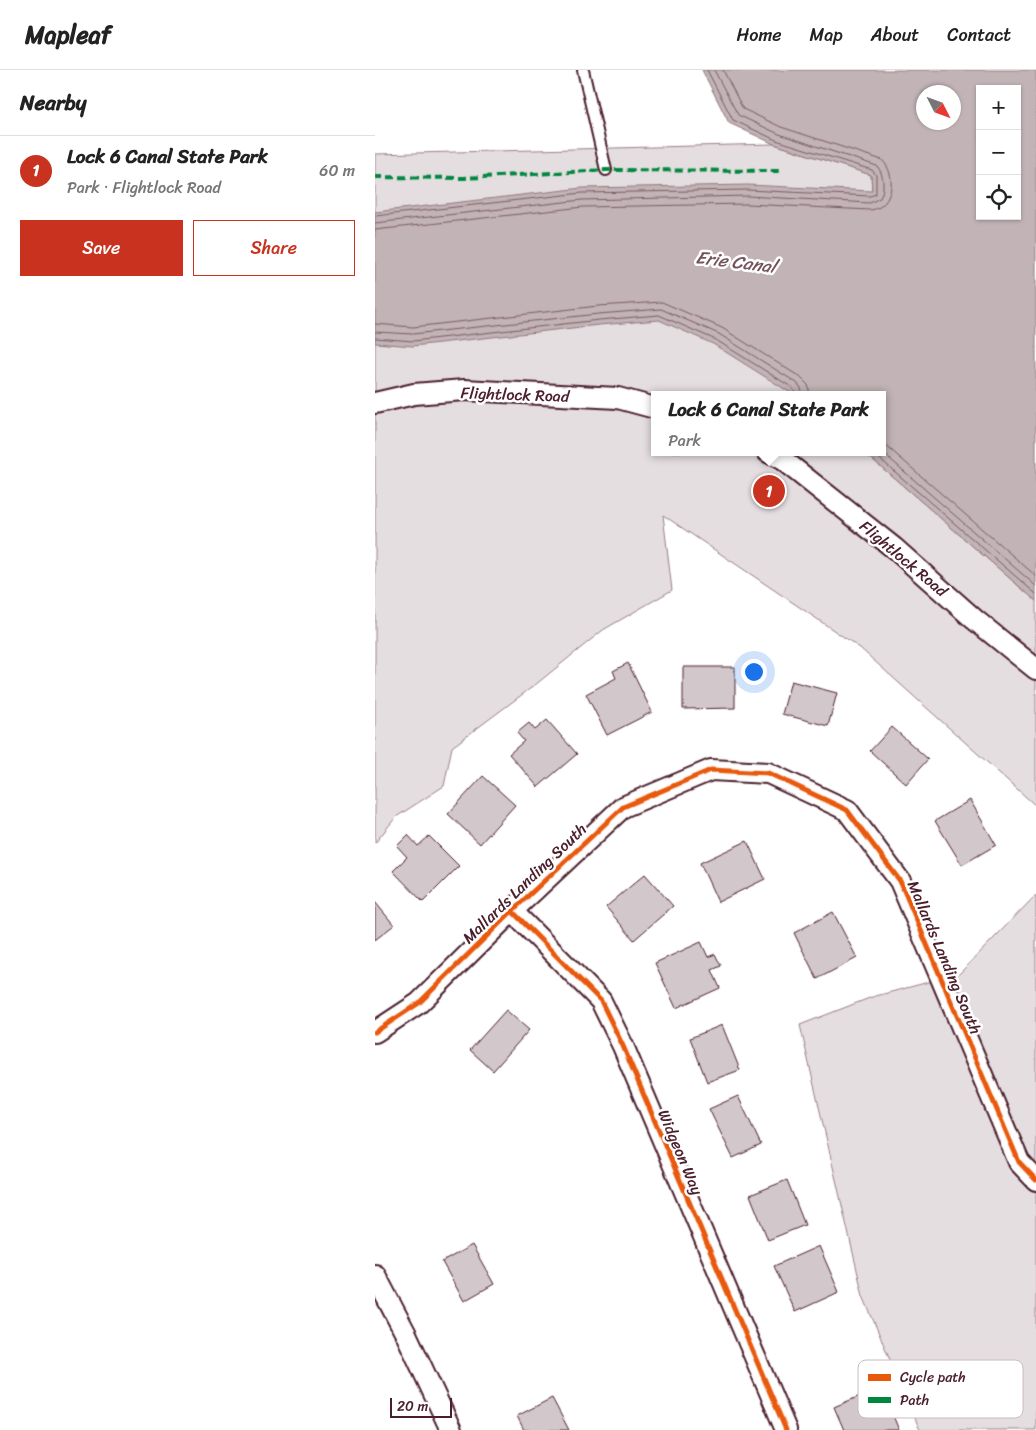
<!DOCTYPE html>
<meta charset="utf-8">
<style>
:root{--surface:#fff;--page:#f2f2f2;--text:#222;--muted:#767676;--line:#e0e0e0;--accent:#c8321e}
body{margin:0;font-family:Sriracha,sans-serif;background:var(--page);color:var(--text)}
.controls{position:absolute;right:15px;top:15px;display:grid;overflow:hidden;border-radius:0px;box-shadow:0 1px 4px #0004}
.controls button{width:45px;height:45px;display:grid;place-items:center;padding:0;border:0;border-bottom:1px solid var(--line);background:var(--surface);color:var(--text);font:25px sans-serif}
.compass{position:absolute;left:541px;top:15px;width:45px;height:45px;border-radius:50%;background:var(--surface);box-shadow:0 1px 4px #0004;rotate:132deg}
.scale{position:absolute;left:15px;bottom:12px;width:62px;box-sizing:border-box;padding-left:5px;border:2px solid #4a1f2b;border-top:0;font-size:14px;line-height:18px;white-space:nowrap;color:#4a1f2b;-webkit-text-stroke:4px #fff;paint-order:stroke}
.you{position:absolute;left:378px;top:601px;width:18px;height:18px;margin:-12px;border:4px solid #fff;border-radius:50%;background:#1a73e8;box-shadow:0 0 0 8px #1a73e833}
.badge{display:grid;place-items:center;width:32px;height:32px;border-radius:50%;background:var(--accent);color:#fff;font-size:16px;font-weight:700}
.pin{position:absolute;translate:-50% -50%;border:2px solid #fff;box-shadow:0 1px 5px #0006}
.popup{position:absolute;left:276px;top:321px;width:235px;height:65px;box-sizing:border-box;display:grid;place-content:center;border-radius:0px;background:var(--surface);filter:drop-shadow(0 1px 4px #0005);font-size:16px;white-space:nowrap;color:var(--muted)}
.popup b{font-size:19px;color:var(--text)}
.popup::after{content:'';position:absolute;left:50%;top:100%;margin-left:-10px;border:10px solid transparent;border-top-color:var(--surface)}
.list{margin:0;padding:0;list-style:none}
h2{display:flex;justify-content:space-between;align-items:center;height:65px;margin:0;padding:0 20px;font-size:21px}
h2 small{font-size:16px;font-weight:400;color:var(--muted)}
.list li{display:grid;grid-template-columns:32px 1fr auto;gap:15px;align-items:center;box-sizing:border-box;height:70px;padding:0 20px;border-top:1px solid var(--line)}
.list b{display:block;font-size:19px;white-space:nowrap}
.list p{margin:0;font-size:16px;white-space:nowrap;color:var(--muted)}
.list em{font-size:16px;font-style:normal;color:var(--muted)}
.actions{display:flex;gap:10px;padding:15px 20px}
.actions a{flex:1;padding:11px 0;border:1px solid var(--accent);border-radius:0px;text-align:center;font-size:18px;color:var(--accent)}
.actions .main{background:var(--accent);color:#fff}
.icon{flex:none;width:28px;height:28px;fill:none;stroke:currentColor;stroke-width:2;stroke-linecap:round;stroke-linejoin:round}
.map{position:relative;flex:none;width:661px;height:1360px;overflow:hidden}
header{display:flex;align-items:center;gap:30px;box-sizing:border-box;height:70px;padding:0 25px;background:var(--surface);border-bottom:1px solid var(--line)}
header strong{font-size:24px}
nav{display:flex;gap:28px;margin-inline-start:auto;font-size:18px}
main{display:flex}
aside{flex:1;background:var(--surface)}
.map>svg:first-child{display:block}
.green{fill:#e5dee0;stroke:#987e86}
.water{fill:#c1b3b6;stroke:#91787e;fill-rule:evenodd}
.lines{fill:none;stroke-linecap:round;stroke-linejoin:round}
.shore{stroke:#7a5a63;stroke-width:1}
.building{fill:#d2c7cb;stroke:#4a1f2b}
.lane-casing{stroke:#4a1f2b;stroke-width:14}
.street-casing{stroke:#4a1f2b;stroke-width:24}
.lane{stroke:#fff;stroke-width:10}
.street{stroke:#fff;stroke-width:20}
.quiet{stroke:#00873e;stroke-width:4;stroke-dasharray:8 4;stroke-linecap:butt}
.cycleway-casing{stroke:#fff;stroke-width:8}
.cycleway{stroke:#e8590c;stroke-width:5}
.labels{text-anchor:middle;stroke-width:5;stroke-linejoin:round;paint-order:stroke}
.street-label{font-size:16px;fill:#4a1f2b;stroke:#fff}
.water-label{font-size:18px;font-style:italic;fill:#74535c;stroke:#fff}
.key{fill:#fff;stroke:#c9bcbf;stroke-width:1}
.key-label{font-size:14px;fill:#4a1f2b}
</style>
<header>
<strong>Mapleaf</strong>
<nav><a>Home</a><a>Map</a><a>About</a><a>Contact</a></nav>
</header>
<main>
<aside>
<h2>Nearby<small></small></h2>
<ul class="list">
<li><span class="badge">1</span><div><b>Lock 6 Canal State Park</b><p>Park · Flightlock Road</p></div><em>60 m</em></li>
</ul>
<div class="actions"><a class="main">Save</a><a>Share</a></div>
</aside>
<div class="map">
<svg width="661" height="1360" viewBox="0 0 661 1360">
<rect width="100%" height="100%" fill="#fff"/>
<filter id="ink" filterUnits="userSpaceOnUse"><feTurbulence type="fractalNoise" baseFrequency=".02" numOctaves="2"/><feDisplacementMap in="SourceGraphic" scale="10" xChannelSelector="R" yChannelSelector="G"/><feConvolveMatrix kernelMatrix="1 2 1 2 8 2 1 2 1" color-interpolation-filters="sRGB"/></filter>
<g filter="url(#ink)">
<path class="green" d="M 399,74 L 496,105 L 497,121 L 437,325 L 280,325 L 280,382 L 489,382 L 661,531 L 661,736 L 485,578 L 288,445 L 297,520 L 228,560 L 160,615 L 77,677 L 69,716 L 21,747 L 0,773 L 0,84 Z
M 661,825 L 661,1360 L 545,1360 L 488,1226 L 425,955 L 497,927 L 584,904 Z"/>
<path class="water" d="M 327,0 L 661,0 L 661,531 L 489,382 L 508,382 L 508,325 L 419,325 L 338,274 L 284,250 L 224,255 L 38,276 L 0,273 L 0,142 L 207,118 L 373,115 L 497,121 L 496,105 L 399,74 L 354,53 ZM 605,19 L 642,19 L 642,146 L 605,146 ZM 548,22 L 578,22 L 578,52 L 548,52 Z"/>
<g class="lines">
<path class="shore" d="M 0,146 L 207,123 L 372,120 L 495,126 L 501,124 L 501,105 L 497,100 L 401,70 L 358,50 L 332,0
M 0,153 L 207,130 L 372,126 L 495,133 L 505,128 C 510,119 509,104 502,96 L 404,64 L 363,45 L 339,0
M 0,160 L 208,137 L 372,134 L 495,140 C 519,138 522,104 507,90 L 406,57 L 368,39 L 348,0
M 0,254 L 38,257 L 223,236 L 287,232 L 347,258 L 425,307 L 433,315 L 435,325
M 0,262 L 38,264 L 223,244 L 286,239 L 344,264 L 422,313 L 426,318 L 427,325
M 0,268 L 38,271 L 224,250 L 284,245 L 341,270 L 418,318 L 421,325
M 508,373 L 661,506
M 497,382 L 661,524
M 507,382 L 661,516"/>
</g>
<path class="building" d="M 253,593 L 277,642 L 232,665 L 211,624 L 241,608 L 238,601 Z
M 308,597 L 360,597 L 360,638 L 308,639 Z
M 416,611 L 462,623 L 453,656 L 407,644 Z
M 172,650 L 202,684 L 163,717 L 134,684 L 149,671 L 142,663 L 154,653 L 160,660 Z
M 517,657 L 553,689 L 531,714 L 495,681 Z
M 108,706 L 140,735 L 105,774 L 73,744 Z
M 595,730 L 621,775 L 587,795 L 560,751 Z
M 33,765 L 43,776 L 54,766 L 84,796 L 48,832 L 18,801 L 32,787 L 22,776 Z
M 372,771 L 390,809 L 343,832 L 325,793 Z
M 270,804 L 298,836 L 259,870 L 231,837 Z
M 0,832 L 19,855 L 0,870 Z
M 458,842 L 482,888 L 442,909 L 419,863 Z
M 326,872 L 333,887 L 340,884 L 346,896 L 337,900 L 345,918 L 301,938 L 280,893 Z
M 131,940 L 154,960 L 118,1001 L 95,980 Z
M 347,955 L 365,1000 L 332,1012 L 315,968 Z
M 363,1026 L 386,1075 L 358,1088 L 334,1039 Z
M 412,1110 L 430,1155 L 393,1170 L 375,1125 Z
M 97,1175 L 119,1214 L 89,1231 L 67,1192 Z
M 444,1176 L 464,1222 L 420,1242 L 399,1196 Z
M 506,1317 L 524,1360 L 469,1360 L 459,1337 Z
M 177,1328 L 194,1360 L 149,1360 L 142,1346 Z"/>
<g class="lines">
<g class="lane-casing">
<path id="lane" d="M 208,0 L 231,100"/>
</g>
<g class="street-casing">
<path id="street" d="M 0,333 L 39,324 L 89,320 L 243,328 L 280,338
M 393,382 L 408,390 L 519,478 L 599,549 L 661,599
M 137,841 L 226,931 L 248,976 L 411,1360
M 0,962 L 44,933 L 137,841 L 248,737 L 336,700 L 393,703 L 472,740 L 525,811 L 644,1092 L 661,1110
M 0,1205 L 32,1266 L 76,1360"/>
</g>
<use href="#lane" class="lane"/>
<use href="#street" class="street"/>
<path class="quiet" d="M 0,107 L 89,108 L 231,100 L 404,101"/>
<g class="cycleway-casing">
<path id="cycleway" d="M 137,841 L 226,931 L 248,976 L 411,1360
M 0,962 L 44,933 L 137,841 L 248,737 L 336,700 L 393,703 L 472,740 L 525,811 L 644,1092 L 661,1110"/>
</g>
<use href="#cycleway" class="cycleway"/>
</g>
</g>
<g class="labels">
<g class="street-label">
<text transform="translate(140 324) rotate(2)" y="6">Flightlock Road</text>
<text transform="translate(529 488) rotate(40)" y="6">Flightlock Road</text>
<text transform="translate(149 813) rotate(-44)" y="6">Mallards Landing South</text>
<text transform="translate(570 887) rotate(67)" y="6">Mallards Landing South</text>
<text transform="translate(306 1082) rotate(67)" y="6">Widgeon Way</text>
</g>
<g class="water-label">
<text transform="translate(361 192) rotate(7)" y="6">Erie Canal</text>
</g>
</g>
<rect x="483" y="1290" width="165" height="58" rx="8" class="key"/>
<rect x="493" y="1304" width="23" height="7" fill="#e8590c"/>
<rect x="493" y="1327" width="23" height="6" fill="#00873e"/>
<g class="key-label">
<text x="525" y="1312">Cycle path</text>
<text x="525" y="1335">Path</text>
</g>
</svg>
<div class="controls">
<button>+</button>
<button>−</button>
<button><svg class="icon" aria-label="locate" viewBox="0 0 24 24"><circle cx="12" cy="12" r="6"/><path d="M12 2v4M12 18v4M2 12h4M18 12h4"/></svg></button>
</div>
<svg class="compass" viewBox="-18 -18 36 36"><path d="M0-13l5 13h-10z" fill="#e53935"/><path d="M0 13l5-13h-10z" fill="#767676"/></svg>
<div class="scale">20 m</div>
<div class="you"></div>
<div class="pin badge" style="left:394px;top:421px">1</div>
<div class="popup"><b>Lock 6 Canal State Park</b>Park</div>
</div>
</main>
